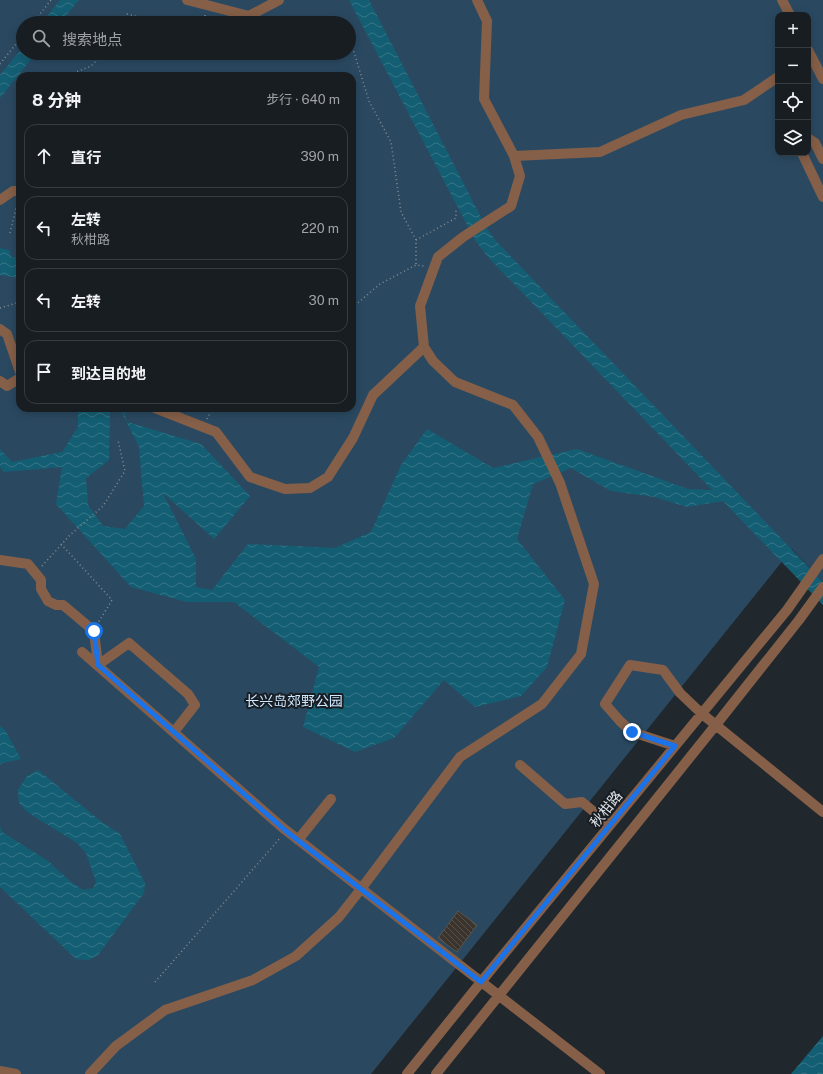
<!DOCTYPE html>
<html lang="zh">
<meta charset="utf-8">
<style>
:root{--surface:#181d22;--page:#252a2f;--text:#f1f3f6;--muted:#9fa2a5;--line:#363b40}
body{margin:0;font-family:"Public Sans","Noto Sans SC",sans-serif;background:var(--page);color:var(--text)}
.controls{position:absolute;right:12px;top:12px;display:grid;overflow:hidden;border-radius:8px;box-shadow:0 2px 10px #0003}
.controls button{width:36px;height:36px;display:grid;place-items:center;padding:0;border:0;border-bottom:1px solid var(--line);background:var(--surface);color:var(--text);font:20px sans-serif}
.stop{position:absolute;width:12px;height:12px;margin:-9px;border:3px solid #1a73e8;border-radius:50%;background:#fff}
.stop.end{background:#1a73e8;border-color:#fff;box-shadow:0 1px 4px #0008}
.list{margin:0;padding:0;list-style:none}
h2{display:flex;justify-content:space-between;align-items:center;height:52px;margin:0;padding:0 16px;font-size:17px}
h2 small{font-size:13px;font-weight:400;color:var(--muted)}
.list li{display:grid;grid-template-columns:26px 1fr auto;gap:12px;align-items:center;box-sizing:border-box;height:64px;margin:0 8px 8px;padding:0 8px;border:1px solid var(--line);border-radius:12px}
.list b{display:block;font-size:15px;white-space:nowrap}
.list p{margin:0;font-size:13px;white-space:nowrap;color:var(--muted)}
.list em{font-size:13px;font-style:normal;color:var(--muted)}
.icon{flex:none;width:22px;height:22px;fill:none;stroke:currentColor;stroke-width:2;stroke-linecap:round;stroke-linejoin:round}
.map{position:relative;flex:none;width:823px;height:1074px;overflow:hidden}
.search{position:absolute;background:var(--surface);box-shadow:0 2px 10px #0003;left:16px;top:16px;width:340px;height:44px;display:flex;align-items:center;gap:10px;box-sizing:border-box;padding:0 14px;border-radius:22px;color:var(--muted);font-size:15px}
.panel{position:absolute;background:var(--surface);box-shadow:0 2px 10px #0003;left:16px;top:72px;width:340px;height:340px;border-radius:12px}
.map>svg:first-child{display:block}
.park{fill:#2a4961;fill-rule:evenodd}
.water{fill:url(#water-waves);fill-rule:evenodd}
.building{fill:url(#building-back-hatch);stroke:#5b544d}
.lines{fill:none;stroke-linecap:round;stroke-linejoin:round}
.path{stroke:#868c91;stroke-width:1.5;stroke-dasharray:1 3;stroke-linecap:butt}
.minor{stroke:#855f48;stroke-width:10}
.route{stroke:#1a73e8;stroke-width:5}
.labels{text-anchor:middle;stroke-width:4;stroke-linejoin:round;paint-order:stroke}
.park-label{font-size:14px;fill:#cee8ff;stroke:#171d23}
.street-label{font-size:14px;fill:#dde2e6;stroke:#171d23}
</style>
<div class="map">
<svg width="823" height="1074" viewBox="0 0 823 1074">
<defs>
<pattern id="water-waves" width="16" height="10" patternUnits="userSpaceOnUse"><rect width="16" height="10" fill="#145e73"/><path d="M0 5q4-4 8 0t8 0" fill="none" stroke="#367587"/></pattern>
<pattern id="building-back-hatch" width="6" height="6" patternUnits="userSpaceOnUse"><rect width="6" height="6" fill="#3b342d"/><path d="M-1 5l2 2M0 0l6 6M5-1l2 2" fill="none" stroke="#57514b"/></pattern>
</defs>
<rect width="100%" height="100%" fill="#20272d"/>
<path class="park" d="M 0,0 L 823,0 L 823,582 L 792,549 L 371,1074 L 0,1074 ZM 778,15 L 808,15 L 808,153 L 778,153 ZM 23,23 L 349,23 L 349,53 L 23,53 ZM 20,76 L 352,76 L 352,408 L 20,408 Z"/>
<path class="water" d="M 60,0 L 79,0 L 60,23 L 42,23 Z
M 349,0 L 369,0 L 486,227 L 496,241 L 823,582 L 823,605 L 723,501 L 687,507 L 655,497 L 611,491 L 571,468 L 533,484 L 517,539 L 565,600 L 547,667 L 521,696 L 475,707 L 444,680 L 394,738 L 355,752 L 303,727 L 319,667 L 234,602 L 187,602 L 131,587 L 56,504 L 62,467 L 4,472 L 0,467 L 0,449 L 12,462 L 62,452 L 78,427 L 78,408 L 123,408 L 127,422 L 201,444 L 250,496 L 214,539 L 163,493 L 196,559 L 196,587 L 212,590 L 248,544 L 335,548 L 371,532 L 401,465 L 427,429 L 493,468 L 577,449 L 688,489 L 712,490 L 487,256 L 475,240 ZM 110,409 L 120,409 L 139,447 L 144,506 L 125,529 L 103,526 L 88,505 L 86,478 L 109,460 Z
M 23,47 L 23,53 L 36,53 L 0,98 L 0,75 Z
M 0,248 L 10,250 L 11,257 L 20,257 L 20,278 L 0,275 Z
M 0,726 L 5,730 L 21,759 L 2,763 L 0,765 Z
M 38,770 L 103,823 L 120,834 L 145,883 L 144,893 L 98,955 L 89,960 L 76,959 L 0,887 L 0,826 L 2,832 L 48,861 L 71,882 L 83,890 L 93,888 L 96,882 L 86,853 L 77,843 L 27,812 L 19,803 L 18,790 L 27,776 Z
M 823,1036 L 823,1074 L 791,1074 Z"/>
<path class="building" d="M 458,911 L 477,925 L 457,952 L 438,938 Z"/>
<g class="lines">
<path class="path" d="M 205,15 L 206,23
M 33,23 L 51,0
M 119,23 L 127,14 L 155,21 L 157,23
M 315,23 L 322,17 L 338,23
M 349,36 L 369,101 L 391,142 L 401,212 L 416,240 L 416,265
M 0,64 L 23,35
M 66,76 L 91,66 L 105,53
M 20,143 L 18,143 L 20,173
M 10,233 L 18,200
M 416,240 L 456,218 L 456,208
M 0,308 L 20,302
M 352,308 L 380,284 L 416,265 L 424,266
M 207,419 L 213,408
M 61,544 L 112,600 L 98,623
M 42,566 L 70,535 L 103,506 L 125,471 L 118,440
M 155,982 L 281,837"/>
<path class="minor" d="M 187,0 L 249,16 L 279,0
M 782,0 L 790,15
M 808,50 L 823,79
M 808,140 L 809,139 L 815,143 L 823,159
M 802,153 L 823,197
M 514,156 L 600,152 L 681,115 L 744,100 L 778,77
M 0,200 L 13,191 L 20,191
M 0,329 L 7,334 L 20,372
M 0,381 L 7,386 L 20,378
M 155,408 L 216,432 L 250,477 L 285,489 L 310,488 L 328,477 L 353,438 L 373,395 L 424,347
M 0,560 L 28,564 L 41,580 L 41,589 L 48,601 L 56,605 L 63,605 L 94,631 L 98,665 L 129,643 L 188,694 L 195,705 L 174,732
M 82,652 L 283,828 L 600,1074
M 675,746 L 632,732 L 620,721 L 605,704 L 630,665 L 663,670 L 680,693 L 701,713 L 823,812
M 520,765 L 565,804 L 582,802 L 610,825
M 298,840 L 331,799
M 0,1071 L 16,1074
M 90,1074 L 116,1046 L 165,1010 L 253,980 L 296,956 L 339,917 L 361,889 L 460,757 L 542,704 L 581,654 L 594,584 L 560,483 L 538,437 L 513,405 L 455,382 L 433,361 L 424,347 L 420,306 L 438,257 L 463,237 L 511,206 L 520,176 L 514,156 L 484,99 L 487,21 L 477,0
M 407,1074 L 481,982 L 787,610 L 823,559
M 436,1074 L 715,726 L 799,620 L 823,587"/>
</g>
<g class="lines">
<path class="route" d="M 94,631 L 98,665 L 286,831 L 481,982 L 675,746 L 632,732"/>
</g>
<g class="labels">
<g class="park-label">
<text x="294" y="706">长兴岛郊野公园</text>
</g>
<g class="street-label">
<text transform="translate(606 809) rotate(-51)" y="5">秋柑路</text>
</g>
</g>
</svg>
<div class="controls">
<button>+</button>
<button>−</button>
<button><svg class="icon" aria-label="locate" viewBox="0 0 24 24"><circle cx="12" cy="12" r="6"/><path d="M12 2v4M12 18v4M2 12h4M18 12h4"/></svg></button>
<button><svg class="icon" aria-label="layers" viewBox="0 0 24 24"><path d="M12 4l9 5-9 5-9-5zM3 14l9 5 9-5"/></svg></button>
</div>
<div class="stop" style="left:94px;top:631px"></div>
<div class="stop end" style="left:632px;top:732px"></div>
<div class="search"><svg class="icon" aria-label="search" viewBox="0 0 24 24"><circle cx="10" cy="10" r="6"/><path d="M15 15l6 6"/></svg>搜索地点</div>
<section class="panel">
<h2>8 分钟<small>步行 · 640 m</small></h2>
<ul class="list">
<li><svg class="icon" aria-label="ahead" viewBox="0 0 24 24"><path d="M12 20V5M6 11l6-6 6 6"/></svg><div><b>直行</b></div><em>390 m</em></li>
<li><svg class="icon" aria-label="left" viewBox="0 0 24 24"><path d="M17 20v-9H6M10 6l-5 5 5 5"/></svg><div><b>左转</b><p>秋柑路</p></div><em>220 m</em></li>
<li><svg class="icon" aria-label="left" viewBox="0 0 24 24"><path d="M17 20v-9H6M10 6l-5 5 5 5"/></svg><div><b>左转</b></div><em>30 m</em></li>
<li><svg class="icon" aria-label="arrive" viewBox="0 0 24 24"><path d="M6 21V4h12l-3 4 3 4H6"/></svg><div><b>到达目的地</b></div></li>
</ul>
</section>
</div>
